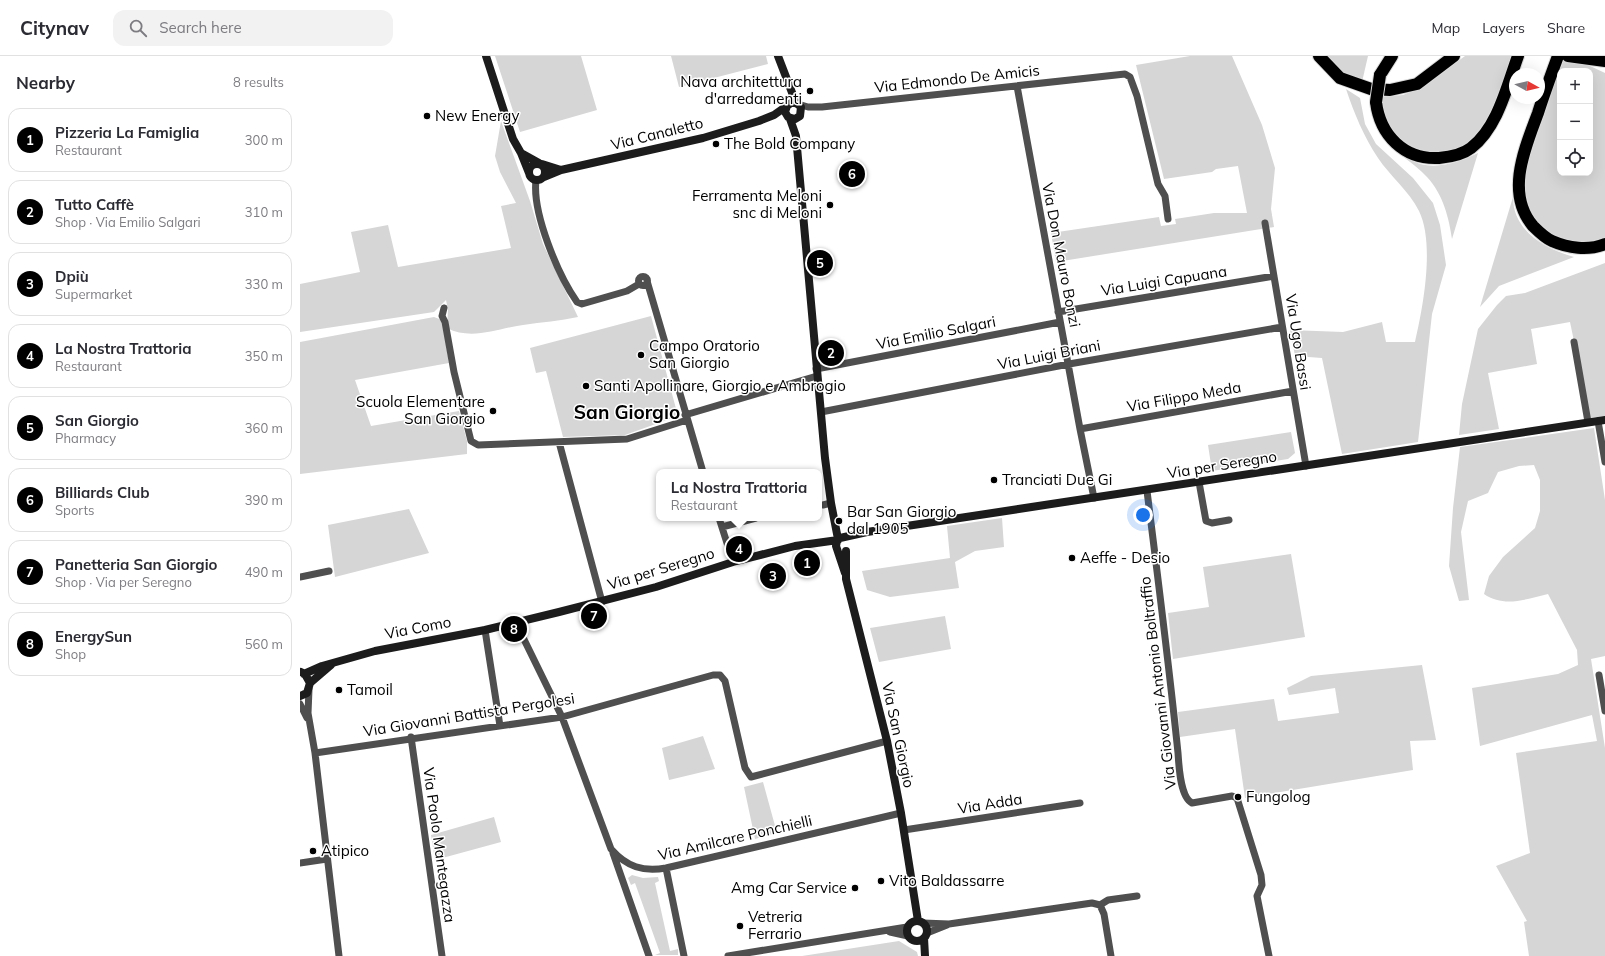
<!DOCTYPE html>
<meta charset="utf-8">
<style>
:root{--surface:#fff;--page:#f2f2f3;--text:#2b2b33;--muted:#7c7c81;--line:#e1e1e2;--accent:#000}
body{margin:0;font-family:Mulish,sans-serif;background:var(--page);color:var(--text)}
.controls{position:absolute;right:12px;top:12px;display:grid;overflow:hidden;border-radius:8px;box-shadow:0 4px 16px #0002}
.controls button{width:36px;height:36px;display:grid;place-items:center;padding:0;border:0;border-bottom:1px solid var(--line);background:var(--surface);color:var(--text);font:20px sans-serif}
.compass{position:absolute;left:1209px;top:12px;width:36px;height:36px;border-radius:50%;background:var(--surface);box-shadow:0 4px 16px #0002;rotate:98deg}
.you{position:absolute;left:843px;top:459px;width:14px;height:14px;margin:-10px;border:3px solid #fff;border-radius:50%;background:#1a73e8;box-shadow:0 0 0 6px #1a73e833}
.badge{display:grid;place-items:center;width:26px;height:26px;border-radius:50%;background:var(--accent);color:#fff;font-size:13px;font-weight:700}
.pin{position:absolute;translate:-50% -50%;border:2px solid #fff;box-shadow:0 1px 4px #0006}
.popup{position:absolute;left:356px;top:413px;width:166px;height:52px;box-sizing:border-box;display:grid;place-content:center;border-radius:8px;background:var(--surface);filter:drop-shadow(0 1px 3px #0005);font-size:13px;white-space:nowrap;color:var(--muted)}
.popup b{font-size:15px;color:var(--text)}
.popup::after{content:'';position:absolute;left:50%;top:100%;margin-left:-8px;border:8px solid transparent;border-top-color:var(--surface)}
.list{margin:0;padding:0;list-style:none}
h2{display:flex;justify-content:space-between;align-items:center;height:52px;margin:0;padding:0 16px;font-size:17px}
h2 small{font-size:13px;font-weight:400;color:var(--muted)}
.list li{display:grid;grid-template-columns:26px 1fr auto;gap:12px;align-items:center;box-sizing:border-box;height:64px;margin:0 8px 8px;padding:0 8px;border:1px solid var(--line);border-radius:12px}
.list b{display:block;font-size:15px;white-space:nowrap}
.list p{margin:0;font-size:13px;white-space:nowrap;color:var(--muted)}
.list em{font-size:13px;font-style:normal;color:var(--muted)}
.icon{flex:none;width:22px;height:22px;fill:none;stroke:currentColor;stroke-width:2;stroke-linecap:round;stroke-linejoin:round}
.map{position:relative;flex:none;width:1305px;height:900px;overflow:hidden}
header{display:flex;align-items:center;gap:24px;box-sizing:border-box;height:56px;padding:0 20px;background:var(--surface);border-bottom:1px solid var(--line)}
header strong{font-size:19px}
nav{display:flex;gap:22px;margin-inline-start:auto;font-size:14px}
.search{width:280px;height:36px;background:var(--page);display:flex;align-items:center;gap:10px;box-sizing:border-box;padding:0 14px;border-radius:12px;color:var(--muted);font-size:15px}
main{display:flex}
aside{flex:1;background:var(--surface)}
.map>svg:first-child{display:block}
.green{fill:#d6d6d6;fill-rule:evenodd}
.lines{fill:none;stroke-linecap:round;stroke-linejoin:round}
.highway-casing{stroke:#dbdbdb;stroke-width:14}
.street{stroke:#4f4f4f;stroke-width:7}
.secondary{stroke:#1c1c1c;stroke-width:8}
.highway{stroke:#000;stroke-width:12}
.highway-bridge-casing{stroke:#dbdbdb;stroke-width:14;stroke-linecap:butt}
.highway-bridge{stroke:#000;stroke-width:12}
.poi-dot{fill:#000;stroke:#fff;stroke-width:1.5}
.labels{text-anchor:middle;stroke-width:3;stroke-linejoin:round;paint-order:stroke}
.street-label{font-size:15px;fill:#000;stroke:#fff}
.poi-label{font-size:15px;fill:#000;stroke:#fff;text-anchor:start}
.district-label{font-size:19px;font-weight:bold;fill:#000;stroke:#fff}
</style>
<header>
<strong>Citynav</strong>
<div class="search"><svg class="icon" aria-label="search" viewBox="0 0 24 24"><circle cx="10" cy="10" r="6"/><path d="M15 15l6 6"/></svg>Search here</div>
<nav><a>Map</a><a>Layers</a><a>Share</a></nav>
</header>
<main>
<aside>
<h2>Nearby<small>8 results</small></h2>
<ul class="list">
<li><span class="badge">1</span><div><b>Pizzeria La Famiglia</b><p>Restaurant</p></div><em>300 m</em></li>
<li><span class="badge">2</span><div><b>Tutto Caffè</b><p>Shop · Via Emilio Salgari</p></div><em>310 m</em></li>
<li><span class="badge">3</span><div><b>Dpiù</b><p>Supermarket</p></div><em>330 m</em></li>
<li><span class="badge">4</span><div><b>La Nostra Trattoria</b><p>Restaurant</p></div><em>350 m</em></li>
<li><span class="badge">5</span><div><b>San Giorgio</b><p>Pharmacy</p></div><em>360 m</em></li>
<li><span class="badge">6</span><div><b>Billiards Club</b><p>Sports</p></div><em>390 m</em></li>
<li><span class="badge">7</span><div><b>Panetteria San Giorgio</b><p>Shop · Via per Seregno</p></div><em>490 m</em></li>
<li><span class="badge">8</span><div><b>EnergySun</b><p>Shop</p></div><em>560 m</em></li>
</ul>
</aside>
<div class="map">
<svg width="1305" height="900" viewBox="0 0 1305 900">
<rect width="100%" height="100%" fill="#fff"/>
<path class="green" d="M 195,0 L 281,0 L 297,54 L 220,76 Z
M 371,0 L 466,0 L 468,8 L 379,31 Z
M 890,0 L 932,0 L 962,69 L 975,112 L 971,153 L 974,171 L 756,206 L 751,177 L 859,161 L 861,170 L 876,168 L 875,163 L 914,157 L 947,157 L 938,110 L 916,113 L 912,116 L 864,123 L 836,9 Z
M 1025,0 L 1068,0 L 1062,26 L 1044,17 Z
M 1165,0 L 1213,0 L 1191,63 L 1164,92 L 1129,98 L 1101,87 L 1083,63 L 1080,41 L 1103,39 L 1124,30 Z
M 1262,4 L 1288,9 L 1305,17 L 1305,184 C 1301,185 1295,188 1290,188 C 1280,189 1257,184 1250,179 C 1208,148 1228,101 1242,62 C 1249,43 1256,23 1262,4 ZM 1260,15 L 1290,15 L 1290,117 L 1260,117 Z
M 1046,33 L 1060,42 L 1065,68 L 1076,88 L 1113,122 L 1133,147 L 1140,169 L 1146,209 L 1132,258 L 1118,386 L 1042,398 L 1022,302 L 995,300 L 990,274 L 1043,276 L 1082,266 L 1086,286 L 1115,286 C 1123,251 1135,188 1119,155 C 1109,135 1090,120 1078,102 C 1064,81 1054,57 1046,33 Z
M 201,65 L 230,145 L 243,188 L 278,261 C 260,265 242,266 223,269 C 198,272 172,285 147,272 L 148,254 L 146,244 L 134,256 L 0,276 L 0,228 L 60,216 L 51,176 L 88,169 L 98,211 L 211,192 L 201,150 L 216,147 L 200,116 L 195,100 Z
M 1086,84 C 1093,90 1100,97 1108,102 C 1129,117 1158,107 1178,97 L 1152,183 C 1149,162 1143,138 1127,121 C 1114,107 1099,100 1086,84 Z
M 1213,141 C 1213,175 1245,193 1274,201 L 1199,230 L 1180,251 Z
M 1305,207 L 1305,360 L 1290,362 L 1270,266 L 1231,273 L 1237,308 L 1188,317 L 1199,373 L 1159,379 L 1162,348 L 1178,273 L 1197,249 L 1206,240 L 1225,237 Z
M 351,260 L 378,360 L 325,379 L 263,381 L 246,315 L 236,317 L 230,292 Z
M 134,261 L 142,264 L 149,307 L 55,324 L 71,370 L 159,355 L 167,385 L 167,398 L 0,418 L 0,286 Z
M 1294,372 L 1305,444 L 1305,600 L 1291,603 L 1305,692 L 1305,900 L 1229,900 L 1224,866 L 1227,865 L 1196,810 L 1230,797 L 1216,697 L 1297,685 L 1292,659 L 1180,690 L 1172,632 L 1258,618 L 1278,609 L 1277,594 L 1248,538 C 1227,543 1204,552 1184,538 L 1189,520 L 1203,501 L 1235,472 L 1240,455 L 1240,424 L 1234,409 L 1219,410 L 1198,416 L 1188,437 L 1168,445 L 1161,476 L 1169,544 L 1159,545 L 1149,510 L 1153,452 L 1160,391 Z
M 991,376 L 995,397 L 988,403 L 912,415 L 908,389 Z
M 109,453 L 129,497 L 35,521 L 28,469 Z
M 702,462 L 704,491 L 675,495 L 655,506 L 659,532 L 590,541 L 567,534 L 562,515 L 650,502 L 647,470 Z
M 991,498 L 1005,581 L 873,603 L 868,557 L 909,551 L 903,511 Z
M 645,560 L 651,593 L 579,606 L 570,572 Z
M 1122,609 L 1136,684 L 1110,685 L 1113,714 L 945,742 L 935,673 L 880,681 L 878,656 L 974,643 L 978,665 L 1039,657 L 1035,632 L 989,639 L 987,632 L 1011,620 Z
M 403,680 L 415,713 L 369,724 L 362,692 Z
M 463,726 L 477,777 L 455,783 L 444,731 Z
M 194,761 L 201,786 L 135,804 L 131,779 Z
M 332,819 L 343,822 L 358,821 L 359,825 L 355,827 L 370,895 L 378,893 L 378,899 L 355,899 L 360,897 L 335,827 L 331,829 L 328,822 Z
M 599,885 L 617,896 L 618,900 L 502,900 Z"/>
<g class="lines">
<g class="highway-casing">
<path id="highway" d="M 1019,0 L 1040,22 L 1071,33 L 1090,34 L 1117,28 L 1154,0
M 1258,0 C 1251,19 1244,38 1238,57 C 1225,92 1205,137 1233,170 C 1238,175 1245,182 1252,185 C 1268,192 1288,195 1305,188
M 1268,0 L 1305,5
M 1080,19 L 1092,0
M 1076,46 C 1080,79 1104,104 1139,102 C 1150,101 1162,99 1171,92 C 1198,71 1207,30 1218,0"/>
</g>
<path class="street" d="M 717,30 L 780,373 L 794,442
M 498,48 L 508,51 L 522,51 L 825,18 L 830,21 L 837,40 L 858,128 L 865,140 L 868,163
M 236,124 C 232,157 258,219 277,246 L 282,248 L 327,235 L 339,228
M 965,167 L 1006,410
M338.5 225a4.5 4.5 0 1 1 9 0a4.5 4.5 0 1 1-9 0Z
M 347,225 L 403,416
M 144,252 L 142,260 L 145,266 L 154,316 L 171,385 L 178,389 L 327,383 L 387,364
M 758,256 L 974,220
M 1274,286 L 1288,366
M 516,313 L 760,266
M 521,356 L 769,308 L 982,271
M 385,359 L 517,320
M 1298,365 L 1305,406
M 780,373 L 993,335
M 259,386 L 302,546
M 899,426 L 906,465 L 912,467 L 929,464
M 847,435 C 858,522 869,609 878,697 C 879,710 880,741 892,747 L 932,740 L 937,742 L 961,819 L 962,829 L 957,840 L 969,900
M 523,449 L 531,447
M 419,462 L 433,506
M 422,471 L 456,462
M 0,521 L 29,515
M 215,565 L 262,661 L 311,793 C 327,811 343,816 366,812 L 601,757
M 185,574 L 200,670
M 1299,619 L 1305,655
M 9,633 L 8,657 L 15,697 L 39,900
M 0,648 L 7,662
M 111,681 L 142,900
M 15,697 L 262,661 L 413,619 L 420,619 L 425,625 L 445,712 L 451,721 L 587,685
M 604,774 L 780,747
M 313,797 L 349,900
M 0,807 L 27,803
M 366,812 L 384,900
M 800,849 L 804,858 L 811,900
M 623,867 L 649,868 L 792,847 L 800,849 L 808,844 L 837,840
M 590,876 L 608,880
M 627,877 L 647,869
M 428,900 L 607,871"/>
<path class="secondary" d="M 186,0 L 213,83 L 221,97
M 478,0 L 496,47
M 490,63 L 496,80 L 525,402 L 531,447 L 538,483
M229 116a8 8 0 1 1 16 0a8 8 0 1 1-16 0Z
M 242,108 L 261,114 L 244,121
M 261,114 L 403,82 L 459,65 L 474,59 L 491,47 L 496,47 L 501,51 L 500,60 L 495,63 L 488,61 L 485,56 L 487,50
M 229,117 L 221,97 L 239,107
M 546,495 L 546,523 L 587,685 L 601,757 L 618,865
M 545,517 L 536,490 L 537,485 L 540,482 L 567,476 L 1305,364
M 4,618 L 22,610 L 75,595 L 185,574 L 259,556 L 356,531 L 433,506 L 495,490 L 538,484
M 10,627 L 31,609
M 0,640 L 7,637 L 10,627 L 5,618 L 1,616
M607 875a10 10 0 1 1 20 0a10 10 0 1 1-20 0Z
M 624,882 L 625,900"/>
<use href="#highway" class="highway"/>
<g class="highway-bridge-casing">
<path id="highway-bridge" d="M 1076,46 L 1080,19"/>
</g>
<use href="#highway-bridge" class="highway-bridge"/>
</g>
<g class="poi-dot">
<circle cx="510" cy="35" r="4"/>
<circle cx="127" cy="60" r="4"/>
<circle cx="416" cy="88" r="4"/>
<circle cx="530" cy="149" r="4"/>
<circle cx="341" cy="299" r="4"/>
<circle cx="286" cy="330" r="4"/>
<circle cx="193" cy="355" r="4"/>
<circle cx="694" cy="424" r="4"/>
<circle cx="539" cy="465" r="4"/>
<circle cx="772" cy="502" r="4"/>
<circle cx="39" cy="634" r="4"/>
<circle cx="938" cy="741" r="4"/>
<circle cx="13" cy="795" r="4"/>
<circle cx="581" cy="825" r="4"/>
<circle cx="555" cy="832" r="4"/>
<circle cx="440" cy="870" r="4"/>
</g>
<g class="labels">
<g class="street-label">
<text transform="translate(657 23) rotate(-6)" y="5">Via Edmondo De Amicis</text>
<text transform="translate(357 78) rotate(-14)" y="5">Via Canaletto</text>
<text transform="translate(761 199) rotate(79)" y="5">Via Don Mauro Bonzi</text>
<text transform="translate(864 225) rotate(-9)" y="5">Via Luigi Capuana</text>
<text transform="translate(636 277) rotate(-11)" y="5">Via Emilio Salgari</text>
<text transform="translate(998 286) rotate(81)" y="5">Via Ugo Bassi</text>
<text transform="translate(749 299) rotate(-11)" y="5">Via Luigi Briani</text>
<text transform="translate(884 341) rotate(-10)" y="5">Via Filippo Meda</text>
<text transform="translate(922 409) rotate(-9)" y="5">Via per Seregno</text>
<text transform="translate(361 513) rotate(-17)" y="5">Via per Seregno</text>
<text transform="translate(118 572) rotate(-11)" y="5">Via Como</text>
<text transform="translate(858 627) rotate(-97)" y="5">Via Giovanni Antonio Boltraffio</text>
<text transform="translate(169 659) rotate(-9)" y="5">Via Giovanni Battista Pergolesi</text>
<text transform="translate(598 679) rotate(78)" y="5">Via San Giorgio</text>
<text transform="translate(690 748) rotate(-9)" y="5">Via Adda</text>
<text transform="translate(435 782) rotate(-13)" y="5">Via Amilcare Ponchielli</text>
<text transform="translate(139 789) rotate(82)" y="5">Via Paolo Mantegazza</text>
</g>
<g class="poi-label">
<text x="502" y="31" text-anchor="end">Nava architettura<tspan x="502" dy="17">d'arredamenti</tspan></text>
<text x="135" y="65">New Energy</text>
<text x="424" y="93">The Bold Company</text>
<text x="522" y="145" text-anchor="end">Ferramenta Meloni<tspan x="522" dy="17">snc di Meloni</tspan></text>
<text x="349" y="295">Campo Oratorio<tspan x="349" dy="17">San Giorgio</tspan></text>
<text x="294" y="335">Santi Apollinare, Giorgio e Ambrogio</text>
<text x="185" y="351" text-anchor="end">Scuola Elementare<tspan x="185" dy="17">San Giorgio</tspan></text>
<text x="702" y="429">Tranciati Due Gi</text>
<text x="547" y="461">Bar San Giorgio<tspan x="547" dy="17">dal 1905</tspan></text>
<text x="780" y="507">Aeffe - Desio</text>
<text x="47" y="639">Tamoil</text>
<text x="946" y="746">Fungolog</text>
<text x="21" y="800">Atipico</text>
<text x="589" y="830">Vito Baldassarre</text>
<text x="547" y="837" text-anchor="end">Amg Car Service</text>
<text x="448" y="866">Vetreria<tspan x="448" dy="17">Ferrario</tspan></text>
</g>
<g class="district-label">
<text x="327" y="363">San Giorgio</text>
</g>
</g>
</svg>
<div class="controls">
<button>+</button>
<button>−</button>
<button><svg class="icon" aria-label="locate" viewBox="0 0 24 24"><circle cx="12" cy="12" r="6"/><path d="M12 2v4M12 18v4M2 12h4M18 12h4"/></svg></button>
</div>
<svg class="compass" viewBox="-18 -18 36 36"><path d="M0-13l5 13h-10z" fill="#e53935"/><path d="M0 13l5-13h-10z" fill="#7c7c81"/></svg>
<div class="you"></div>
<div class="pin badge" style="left:507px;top:507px">1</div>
<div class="pin badge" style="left:531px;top:297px">2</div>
<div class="pin badge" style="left:473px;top:520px">3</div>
<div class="pin badge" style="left:439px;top:493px">4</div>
<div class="popup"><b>La Nostra Trattoria</b>Restaurant</div>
<div class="pin badge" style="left:520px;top:207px">5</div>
<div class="pin badge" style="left:552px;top:118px">6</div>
<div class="pin badge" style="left:294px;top:560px">7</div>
<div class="pin badge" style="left:214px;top:573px">8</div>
</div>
</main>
